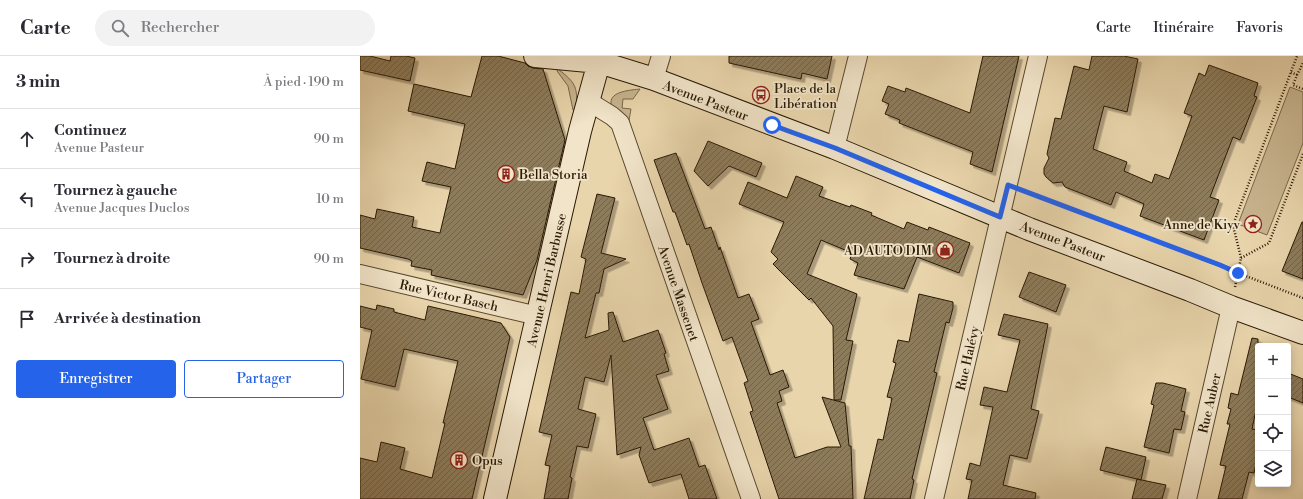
<!DOCTYPE html>
<html lang="fr">
<meta charset="utf-8">
<style>
:root{--surface:#fff;--page:#f2f2f3;--text:#2b2b33;--muted:#7c7c81;--line:#e1e1e2;--accent:#2563eb}
body{margin:0;font-family:"Libre Bodoni",serif;background:var(--page);color:var(--text)}
.controls{position:absolute;right:12px;bottom:12px;display:grid;overflow:hidden;border-radius:4px;box-shadow:0 2px 10px #0003}
.controls button{width:36px;height:36px;display:grid;place-items:center;padding:0;border:0;border-bottom:1px solid var(--line);background:var(--surface);color:var(--text);font:20px sans-serif}
.stop{position:absolute;width:12px;height:12px;margin:-9px;border:3px solid #2563eb;border-radius:50%;background:#fff}
.stop.end{background:#2563eb;border-color:#fff;box-shadow:0 1px 4px #0008}
.list{margin:0;padding:0;list-style:none}
h2{display:flex;justify-content:space-between;align-items:center;height:52px;margin:0;padding:0 16px;font-size:17px}
h2 small{font-size:13px;font-weight:400;color:var(--muted)}
.list li{display:grid;grid-template-columns:26px 1fr auto;gap:12px;align-items:center;box-sizing:border-box;height:60px;padding:0 16px;border-top:1px solid var(--line)}
.list b{display:block;font-size:15px;white-space:nowrap}
.list p{margin:0;font-size:13px;white-space:nowrap;color:var(--muted)}
.list em{font-size:13px;font-style:normal;color:var(--muted)}
.actions{display:flex;gap:8px;padding:12px 16px}
.actions a{flex:1;padding:9px 0;border:1px solid var(--accent);border-radius:4px;text-align:center;font-size:14px;color:var(--accent)}
.actions .main{background:var(--accent);color:#fff}
.icon{flex:none;width:22px;height:22px;fill:none;stroke:currentColor;stroke-width:2;stroke-linecap:round;stroke-linejoin:round}
.map{position:relative;flex:none;width:943px;height:443px;overflow:hidden}
header{display:flex;align-items:center;gap:24px;box-sizing:border-box;height:56px;padding:0 20px;background:var(--surface);border-bottom:1px solid var(--line)}
header strong{font-size:19px}
nav{display:flex;gap:22px;margin-inline-start:auto;font-size:14px}
.search{width:280px;height:36px;background:var(--page);display:flex;align-items:center;gap:10px;box-sizing:border-box;padding:0 14px;border-radius:22px;color:var(--muted);font-size:15px}
main{display:flex}
aside{flex:1;background:var(--surface)}
.map>svg:first-child{display:block}
.grass{fill:#c8b58f;stroke:#78674a}
.building{fill:url(#building-hatch);stroke:#291904;filter:url(#shadow)}
.lines{fill:none;stroke-linecap:round;stroke-linejoin:round}
.street-casing{stroke:#59482e;stroke-width:20}
.secondary-casing{stroke:#291904;stroke-width:24}
.path{stroke:#291904;stroke-width:2.5;stroke-dasharray:1 2;stroke-linecap:butt}
.street{stroke:#f1e4c9;stroke-width:18}
.secondary{stroke:#f1e4c9;stroke-width:22}
.route{stroke:#2563eb;stroke-width:5}
.labels{text-anchor:middle;stroke-width:3.5;stroke-linejoin:round;paint-order:stroke}
.poi-label{font-size:13px;fill:#291904;stroke:#f1e4c9;text-anchor:start}
.street-label{font-size:13px;fill:#291904;stroke:#f1e4c9}
</style>
<header>
<strong>Carte</strong>
<div class="search"><svg class="icon" aria-label="search" viewBox="0 0 24 24"><circle cx="10" cy="10" r="6"/><path d="M15 15l6 6"/></svg>Rechercher</div>
<nav><a>Carte</a><a>Itinéraire</a><a>Favoris</a></nav>
</header>
<main>
<aside>
<h2>3 min<small>À pied · 190 m</small></h2>
<ul class="list">
<li><svg class="icon" aria-label="ahead" viewBox="0 0 24 24"><path d="M12 20V5M6 11l6-6 6 6"/></svg><div><b>Continuez</b><p>Avenue Pasteur</p></div><em>90 m</em></li>
<li><svg class="icon" aria-label="left" viewBox="0 0 24 24"><path d="M17 20v-9H6M10 6l-5 5 5 5"/></svg><div><b>Tournez à gauche</b><p>Avenue Jacques Duclos</p></div><em>10 m</em></li>
<li><svg class="icon" aria-label="right" viewBox="0 0 24 24"><path d="M7 20v-9h11M14 6l5 5-5 5"/></svg><div><b>Tournez à droite</b></div><em>90 m</em></li>
<li><svg class="icon" aria-label="arrive" viewBox="0 0 24 24"><path d="M6 21V4h12l-3 4 3 4H6"/></svg><div><b>Arrivée à destination</b></div></li>
</ul>
<div class="actions"><a class="main">Enregistrer</a><a>Partager</a></div>
</aside>
<div class="map">
<svg width="943" height="443" viewBox="0 0 943 443">
<defs>
<pattern id="building-hatch" width="6" height="6" patternUnits="userSpaceOnUse"><rect width="6" height="6" fill="#8d7b5b"/><path d="M-1 1l2-2M0 6l6-6M5 7l2-2" fill="none" stroke="#736449"/></pattern>
<filter id="shadow"><feDropShadow dx="3.5" dy="3.5" stdDeviation="0" flood-color="#0004"/></filter>
</defs>
<rect width="100%" height="100%" fill="#e9d5ac"/>
<filter id="stains"><feTurbulence type="fractalNoise" baseFrequency=".005" numOctaves="4"/><feColorMatrix values="0 0 0 0 .2 0 0 0 0 .09 0 0 0 0 .02 0 0 0 .5 -.17"/></filter>
<radialGradient id="worn" r=".72"><stop offset=".6" stop-color="#630" stop-opacity="0"/><stop offset="1" stop-color="#630" stop-opacity=".3"/></radialGradient>
<path class="grass" d="M 198,13 C 216,27 218,31 216,54 L 213,54 L 208,30 L 197,15 Z
M 930,31 L 943,36 L 943,87 L 907,179 L 878,168 Z
M 280,33 L 273,43 L 263,43 L 262,52 L 271,53 L 268,70 C 263,64 252,55 251,47 C 250,35 272,34 280,33 Z"/>
<path class="building" d="M 0,0 L 10,0 L 30,5 L 31,0 L 46,0 L 55,2 L 50,25 L 0,14 Z
M 122,0 L 138,0 L 165,7 L 168,10 L 173,12 L 183,13 L 205,84 L 177,204 L 163,239 L 71,219 L 72,214 L 51,210 L 52,205 L 48,203 L 0,192 L 0,159 L 15,163 L 17,153 L 54,161 L 52,171 L 80,177 L 91,131 L 62,125 L 67,106 L 95,113 L 105,68 L 48,55 L 54,28 L 111,41 Z
M 369,0 L 472,0 L 467,23 L 442,17 L 441,23 L 369,7 Z
M 623,0 L 659,0 L 632,116 L 610,108 L 613,96 L 539,67 L 540,64 L 525,58 L 529,48 L 522,45 L 528,30 L 545,36 L 546,32 L 610,57 Z
M 732,0 L 764,0 L 778,3 L 767,56 L 744,50 L 733,93 L 767,106 L 764,115 L 792,127 L 795,118 L 809,123 L 832,60 L 824,57 L 839,17 L 845,20 L 849,9 L 898,27 L 894,40 L 897,41 L 880,84 L 873,81 L 850,141 L 859,144 L 844,184 L 780,160 L 784,148 L 756,136 L 751,149 L 705,131 L 702,126 L 693,127 L 686,121 L 684,118 L 684,112 L 689,102 L 687,98 L 695,62 L 701,63 L 714,10 L 729,14 Z
M 348,85 L 402,107 L 396,121 L 369,110 L 348,130 L 334,115 Z
M 316,97 L 345,173 L 351,171 L 359,194 L 360,191 L 378,242 L 389,238 L 399,263 L 391,266 L 410,319 L 423,314 L 429,331 L 419,335 L 422,345 L 417,347 L 435,402 L 467,391 L 481,391 L 462,341 L 485,347 L 489,390 L 491,390 L 493,443 L 419,443 L 390,356 L 393,355 L 384,327 L 388,325 L 372,281 L 363,285 L 342,227 L 329,188 L 327,189 L 315,156 L 313,156 L 294,104 Z
M 436,120 L 463,131 L 459,140 L 490,151 L 491,149 L 512,157 L 511,159 L 544,173 L 547,166 L 568,174 L 569,171 L 610,187 L 599,217 L 557,201 L 544,233 L 494,219 L 498,207 L 490,203 L 492,197 L 461,184 L 447,218 L 497,238 L 486,284 L 493,285 L 481,344 L 474,344 L 473,270 L 451,242 L 449,244 L 413,208 L 418,203 L 411,196 L 424,166 L 379,148 L 388,126 L 427,142 Z
M 237,138 L 255,142 L 241,197 L 266,203 L 244,213 L 239,237 L 236,237 L 225,282 L 249,274 L 248,257 L 253,256 L 263,286 L 298,274 L 306,297 L 304,298 L 309,315 L 296,319 L 308,353 L 283,362 L 294,394 L 329,382 L 339,411 L 345,409 L 357,443 L 329,443 L 321,418 L 289,427 L 279,399 L 281,391 L 257,399 L 251,299 L 244,326 L 225,321 L 218,353 L 236,358 L 228,392 L 217,390 L 210,421 L 212,422 L 208,443 L 184,443 L 190,410 L 185,409 L 192,379 L 179,376 L 211,236 L 219,238 L 226,203 L 221,201 Z
M 942,166 L 943,166 L 943,223 L 922,215 Z
M 669,216 L 706,229 L 696,256 L 659,241 Z
M 559,238 L 593,246 L 593,252 L 589,267 L 586,266 L 574,316 L 577,317 L 552,423 L 554,424 L 550,443 L 504,443 L 518,383 L 523,384 L 532,342 L 527,341 L 536,307 L 533,306 L 538,284 L 549,286 Z
M 17,249 L 34,253 L 34,256 L 65,264 L 68,250 L 141,267 L 150,281 L 112,443 L 0,443 L 0,402 L 17,406 L 21,386 L 45,392 L 40,413 L 72,422 L 85,367 L 83,367 L 98,305 L 44,293 L 35,331 L 1,323 L 12,274 L 0,271 L 0,250 L 16,254 Z
M 644,258 L 688,268 L 671,353 L 679,355 L 667,403 L 650,399 L 643,429 L 676,437 L 675,443 L 608,443 L 612,424 L 606,423 L 610,407 L 620,410 L 633,351 L 620,349 L 624,331 L 647,336 L 660,284 L 638,279 Z
M 892,282 L 898,283 L 898,345 L 892,373 L 898,374 L 898,399 L 894,417 L 889,416 L 882,443 L 858,443 L 866,410 L 860,409 L 870,368 L 867,368 L 871,353 L 868,352 L 871,337 L 878,339 Z
M 928,317 L 943,323 L 943,347 L 928,341 Z
M 796,327 L 803,327 L 826,333 L 821,355 L 825,356 L 821,374 L 814,373 L 809,397 L 784,391 L 794,349 L 791,348 Z
M 746,391 L 786,401 L 781,424 L 740,414 Z
M 777,423 L 806,429 L 802,443 L 772,443 Z"/>
<g class="lines">
<g class="street-casing">
<path id="street" d="M 294,23 L 301,0
M 228,45 L 252,60 L 260,67 L 391,443
M 475,92 L 498,0
M 0,218 L 178,260
M 574,443 L 678,0
M 827,443 L 871,251"/>
</g>
<g class="secondary-casing">
<path id="secondary" d="M 175,0 L 239,6
M 225,0 L 239,6 L 294,23 L 475,92 L 669,173 L 830,234 L 871,251 L 943,277
M 135,443 L 220,75 L 239,6"/>
</g>
<path class="path" d="M 931,16 L 937,19 L 933,29 L 943,33
M 937,19 L 943,7
M 665,135 L 943,242
M 881,202 L 909,187 L 943,98
M 875,231 L 881,202 L 873,169 L 937,0"/>
<use href="#street" class="street"/>
<use href="#secondary" class="secondary"/>
</g>
<g class="lines">
<path class="route" d="M 412,69 L 475,92 L 640,161 L 648,129 L 860,209 L 878,217"/>
</g>
<defs>
<g id="bus-ring" transform="scale(0.9)"><circle r="9.5" fill="#f1e4c9" stroke="#8f2418" stroke-width="1.5"/><path d="M-5-6H5V4H4V6H2V4H-2V6H-4V4H-5ZM-3.5-4V0h7V-4ZM-3.5 1.2v1.5H-2V1.2ZM2 1.2v1.5H3.5V1.2Z" fill="#8f2418"/></g>
<g id="building-ring" transform="scale(0.9)"><circle r="9.5" fill="#f1e4c9" stroke="#8f2418" stroke-width="1.5"/><path d="M-4-6H4V6H1V3H-1V6H-4ZM-2.5-4.3h1.7v1.8h-1.7ZM.8-4.3h1.7v1.8H.8ZM-2.5-1h1.7V.8h-1.7ZM.8-1h1.7V.8H.8Z" fill="#8f2418"/></g>
<g id="sight-ring" transform="scale(0.9)"><circle r="9.5" fill="#f1e4c9" stroke="#8f2418" stroke-width="1.5"/><path d="M0-6L1.8-2.2L6-1.7L2.9 1.2L3.7 5.4L0 3.3L-3.7 5.4L-2.9 1.2L-6-1.7L-1.8-2.2Z" fill="#8f2418"/></g>
<g id="shop-ring" transform="scale(0.9)"><circle r="9.5" fill="#f1e4c9" stroke="#8f2418" stroke-width="1.5"/><path d="M-5-2.5h2.3a2.7 3.5 0 0 1 5.4 0H5L5.5 6h-11ZM-1.5-2.5h3a1.5 2.3 0 0 0-3 0Z" fill="#8f2418"/></g>
</defs>
<g fill-rule="evenodd">
<use href="#bus-ring" x="401" y="39"/>
<use href="#building-ring" x="146" y="118"/>
<use href="#sight-ring" x="893" y="168"/>
<use href="#shop-ring" x="585" y="194"/>
<use href="#building-ring" x="99" y="404"/>
</g>
<g class="labels">
<g class="poi-label">
<text x="414" y="37">Place de la<tspan x="414" dy="15">Libération</tspan></text>
<text x="159" y="123">Bella Storia</text>
<text x="880" y="173" text-anchor="end">Anne de Kiyv</text>
<text x="572" y="199" text-anchor="end">AD AUTO DIM</text>
<text x="112" y="409">Opus</text>
</g>
<g class="street-label">
<text transform="translate(346 44) rotate(21)" y="5">Avenue Pasteur</text>
<text transform="translate(703 185) rotate(21)" y="5">Avenue Pasteur</text>
<text transform="translate(186 224) rotate(-77)" y="5">Avenue Henri Barbusse</text>
<text transform="translate(319 237) rotate(71)" y="5">Avenue Massenet</text>
<text transform="translate(89 239) rotate(13)" y="5">Rue Victor Basch</text>
<text transform="translate(607 302) rotate(-77)" y="5">Rue Halévy</text>
<text transform="translate(849 347) rotate(-77)" y="5">Rue Auber</text>
</g>
</g>
<rect width="100%" height="100%" filter="url(#stains)"/>
<rect width="100%" height="100%" fill="url(#worn)"/>
</svg>
<div class="controls">
<button>+</button>
<button>−</button>
<button><svg class="icon" aria-label="locate" viewBox="0 0 24 24"><circle cx="12" cy="12" r="6"/><path d="M12 2v4M12 18v4M2 12h4M18 12h4"/></svg></button>
<button><svg class="icon" aria-label="layers" viewBox="0 0 24 24"><path d="M12 4l9 5-9 5-9-5zM3 14l9 5 9-5"/></svg></button>
</div>
<div class="stop" style="left:412px;top:69px"></div>
<div class="stop end" style="left:878px;top:217px"></div>
</div>
</main>
